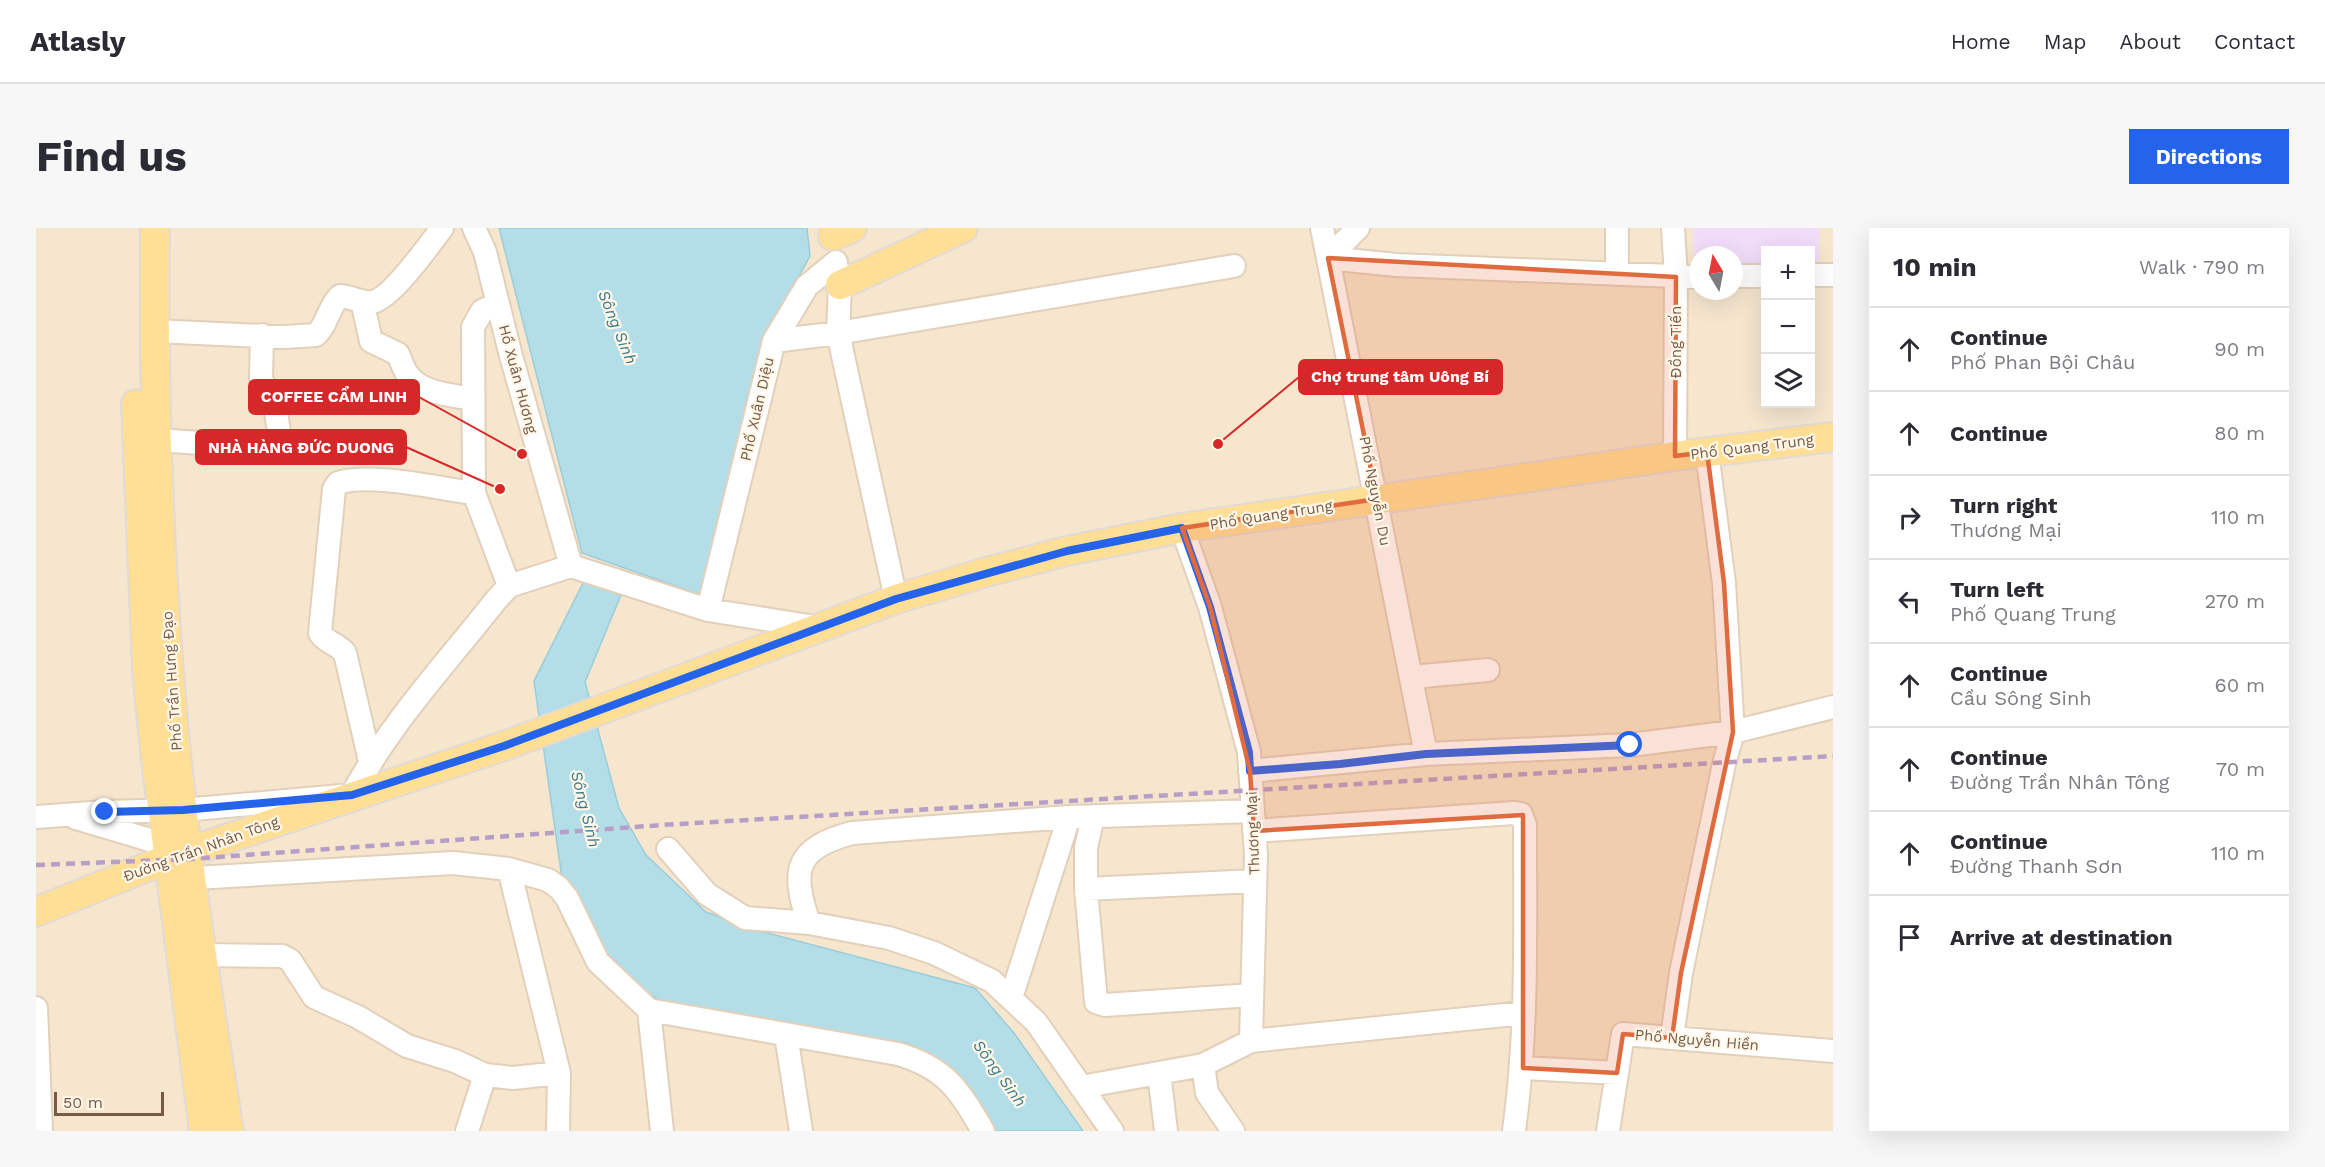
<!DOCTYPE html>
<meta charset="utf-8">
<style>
:root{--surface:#fff;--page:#f7f7f7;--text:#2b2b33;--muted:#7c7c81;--line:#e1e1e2;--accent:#2563eb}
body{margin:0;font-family:"Work Sans",sans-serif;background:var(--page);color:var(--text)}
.controls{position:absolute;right:18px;top:18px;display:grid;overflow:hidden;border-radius:0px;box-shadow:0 6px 24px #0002}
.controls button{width:54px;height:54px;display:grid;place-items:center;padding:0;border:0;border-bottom:2px solid var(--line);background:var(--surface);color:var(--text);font:30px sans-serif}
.compass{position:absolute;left:1653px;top:18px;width:54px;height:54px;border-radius:50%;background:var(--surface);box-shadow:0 6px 24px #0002;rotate:350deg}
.scale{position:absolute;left:18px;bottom:15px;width:110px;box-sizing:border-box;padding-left:6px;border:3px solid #765946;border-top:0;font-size:16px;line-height:21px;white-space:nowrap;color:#765946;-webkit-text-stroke:4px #fff7e7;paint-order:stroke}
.stop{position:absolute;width:18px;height:18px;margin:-14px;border:4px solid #2563eb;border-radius:50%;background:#fff}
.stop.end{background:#2563eb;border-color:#fff;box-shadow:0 2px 6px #0008}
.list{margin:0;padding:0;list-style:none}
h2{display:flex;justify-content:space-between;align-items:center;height:78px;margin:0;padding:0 24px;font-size:26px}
h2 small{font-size:20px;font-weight:400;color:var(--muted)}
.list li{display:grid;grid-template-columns:39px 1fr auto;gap:18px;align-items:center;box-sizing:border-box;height:84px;padding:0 24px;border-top:2px solid var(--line)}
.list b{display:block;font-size:22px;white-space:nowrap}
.list p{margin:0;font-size:20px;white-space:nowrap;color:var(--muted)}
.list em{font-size:20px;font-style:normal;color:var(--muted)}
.icon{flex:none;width:33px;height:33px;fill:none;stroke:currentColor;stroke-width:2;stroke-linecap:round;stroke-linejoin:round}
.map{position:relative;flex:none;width:1797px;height:903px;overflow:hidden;border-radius:0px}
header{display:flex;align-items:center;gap:36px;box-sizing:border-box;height:84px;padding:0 30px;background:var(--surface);border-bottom:2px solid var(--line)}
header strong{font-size:28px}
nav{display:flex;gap:33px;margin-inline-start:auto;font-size:21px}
.intro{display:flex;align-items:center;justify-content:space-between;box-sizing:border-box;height:144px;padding:0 36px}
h1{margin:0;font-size:42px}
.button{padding:15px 27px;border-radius:0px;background:var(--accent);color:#fff;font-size:21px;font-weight:700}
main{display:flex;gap:36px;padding:0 36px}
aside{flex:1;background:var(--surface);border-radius:0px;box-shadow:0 6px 24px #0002}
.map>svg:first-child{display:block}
.residential{fill:#f6e6ce;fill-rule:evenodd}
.education{fill:#f1ddfa}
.water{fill:#b3dee8;stroke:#99cddb;stroke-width:1.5}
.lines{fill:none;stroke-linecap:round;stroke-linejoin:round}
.minor-casing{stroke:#e2d0bb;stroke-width:26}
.major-casing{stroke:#e1dad6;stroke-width:32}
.minor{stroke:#fff;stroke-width:22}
.major{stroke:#ffde95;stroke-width:28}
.rail{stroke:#b79ec7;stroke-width:4.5;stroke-dasharray:9 6;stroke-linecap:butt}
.route{stroke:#2563eb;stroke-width:8}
.marked{fill:#df6b3e;fill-opacity:0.2;stroke:#df6b3e;stroke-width:4.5;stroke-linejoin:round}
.labels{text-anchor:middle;stroke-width:4.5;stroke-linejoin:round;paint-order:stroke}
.street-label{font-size:15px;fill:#765946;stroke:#fff7e7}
.water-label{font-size:16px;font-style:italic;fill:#3e7a8b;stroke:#fff7e7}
.leader{fill:none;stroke:#d62828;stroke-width:2}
.callout-dot{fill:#d62828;stroke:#fff7e7;stroke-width:2}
.callout{fill:#d62828;stroke:#d62828;stroke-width:2}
.callout-label{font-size:16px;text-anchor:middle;font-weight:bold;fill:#fff}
</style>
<header>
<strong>Atlasly</strong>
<nav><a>Home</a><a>Map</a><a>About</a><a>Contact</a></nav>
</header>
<div class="intro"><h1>Find us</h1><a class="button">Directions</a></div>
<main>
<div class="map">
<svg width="1797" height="903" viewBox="0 0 1797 903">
<rect width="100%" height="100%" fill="#fef4e0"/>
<path class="residential" d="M 0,0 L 1797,0 L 1797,903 L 0,903 ZM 1730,22 L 1774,22 L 1774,176 L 1730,176 ZM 1662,27 L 1698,27 L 1698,63 L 1662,63 Z"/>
<path class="education" d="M 1657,0 L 1783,0 L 1783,38 L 1775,39 L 1774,22 L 1730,22 L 1729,39 L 1698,39 L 1698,27 L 1662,27 L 1662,40 L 1658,40 Z"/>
<path class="water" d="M 463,0 L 771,0 L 774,28 L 729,109 L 722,129 L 665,367 L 546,325 Z
M 548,353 L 585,367 L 549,454 L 583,580 L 610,627 L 670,684 L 713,700 L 939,760 L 978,805 L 1047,903 L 949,903 L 922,857 L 902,830 L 871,815 L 644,782 L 606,763 L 566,726 L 526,650 L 498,453 Z"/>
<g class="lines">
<g class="minor-casing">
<path id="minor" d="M 438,0 L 449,24 L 475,128 L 535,338
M 1286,0 L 1390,526
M 1581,0 L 1581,46
M 1637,0 L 1640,49 L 1639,228
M 1292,30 L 1360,37 L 1662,49
M 1292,30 L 1322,0
M 1774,47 L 1797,47
M 1698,48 L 1730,48
M 326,73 L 335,113 L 362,126 C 365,132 367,141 372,147 C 386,166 416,167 437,171
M 462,75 L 446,83 L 437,99 L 438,265 L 473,358
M 119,103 L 249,109 L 280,107 C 292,96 292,79 304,68 C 315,68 325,76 336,74 C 355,71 394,16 406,0
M 738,113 L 802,105 L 804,57 L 801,40
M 105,211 L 209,218 L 237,216 L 244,210 L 238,172 L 229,161 L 225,150 L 226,107
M 1146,300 L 1174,379 L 1213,524 L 1220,627 L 1215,813
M 535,338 L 672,382 L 786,400
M 860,371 L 802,105 L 1198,38
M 672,382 L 738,113 L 771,58 L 800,34
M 1376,449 L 1452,442
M 334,533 L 309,425 C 302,416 290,415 284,405 L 298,261 L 302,255 C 334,244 404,261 438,265
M 1214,543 L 1390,526 L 1594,517 L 1697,504 L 1797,479
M 1057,588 L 1050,620 L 1050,661 L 1060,774 L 1069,777 L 1216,767
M 0,589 L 69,584 L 147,582 L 316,567 C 354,495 410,436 460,372 L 473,358 L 535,338
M 40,590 L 144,621
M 1218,603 L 1477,585 L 1485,586 L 1489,597 C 1489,700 1492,801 1478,903
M 632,621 L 671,666 L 709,690 L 773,695 L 853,710 L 898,725 L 956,753 L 1000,794 L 1076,903
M 473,641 L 523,845 L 522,903
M 141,651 L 417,635 L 473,641 L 512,652 L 523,660 L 531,670 L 562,734 L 613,782 L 862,826 C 910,840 923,862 947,903
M 1050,661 L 1219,653
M 773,695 C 754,641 760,620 816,605 L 1033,589 L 1217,583
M 165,727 L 246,728 L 254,732 L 278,769 L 322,789 L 371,818 L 419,833 L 449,847 L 477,850 L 523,845
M 975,770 L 1033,589
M 0,780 L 5,903
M 613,782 L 626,903
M 750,807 L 765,903
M 1636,810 L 1645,745 L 1688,536 L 1697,504 L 1688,355 L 1671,224
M 1167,837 L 1171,865 L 1197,903
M 1487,840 L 1581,845
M 1123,845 L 1130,903
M 1045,859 L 1167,837 L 1215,813 L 1488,785
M 431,903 L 449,847
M 1572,903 L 1587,806 L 1797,823"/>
</g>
<g class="major-casing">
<path id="major" d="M 119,0 C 117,171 123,344 139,515 C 152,645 173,774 193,903
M 797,8 L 816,0
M 804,57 L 927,0
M 100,176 L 111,441 L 119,524 L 168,903
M 0,684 L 133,630 L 468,518 L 860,371 L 947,345 L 1031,323 L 1146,300 L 1639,228 L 1797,209"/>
</g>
<use href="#minor" class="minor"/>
<use href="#major" class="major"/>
<path class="rail" d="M 0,637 L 154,631 L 626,597 L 1797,528"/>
</g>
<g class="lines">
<path class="route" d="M 69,584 L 147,582 L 316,567 L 468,518 L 860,371 L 1031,323 L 1146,300 L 1174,379 L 1213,524 L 1214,543 L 1304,536 L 1390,526 L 1594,517"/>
</g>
<path class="marked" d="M 1292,30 L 1640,49 L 1639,228 L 1671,224 L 1688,355 L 1697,504 L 1645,745 L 1636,810 L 1587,806 L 1581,845 L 1487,840 L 1487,587 L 1218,603 L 1214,543 L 1174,379 L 1146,300 L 1341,271 Z"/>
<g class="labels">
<g class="street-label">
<text transform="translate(1640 114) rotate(-90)" y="5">Đồng Tiến</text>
<text transform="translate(482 151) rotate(75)" y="5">Hồ Xuân Hương</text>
<text transform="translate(721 181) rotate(-77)" y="5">Phố Xuân Diệu</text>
<text transform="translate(1716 219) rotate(-7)" y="5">Phố Quang Trung</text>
<text transform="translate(1339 263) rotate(79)" y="5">Phố Nguyễn Du</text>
<text transform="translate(1235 287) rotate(-9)" y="5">Phố Quang Trung</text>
<text transform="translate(136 453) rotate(-94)" y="5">Phố Trần Hưng Đạo</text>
<text transform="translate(1217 605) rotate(-92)" y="5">Thương Mại</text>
<text transform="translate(165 621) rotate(-20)" y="5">Đường Trần Nhân Tông</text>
<text transform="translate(1661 812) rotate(5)" y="5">Phố Nguyễn Hiền</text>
</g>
<g class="water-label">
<text transform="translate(582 99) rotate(68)" y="6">Sông Sinh</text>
<text transform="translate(550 581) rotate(76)" y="6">Sông Sinh</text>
<text transform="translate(964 845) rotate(54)" y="6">Sông Sinh</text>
</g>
</g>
<path class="leader" d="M1182 216L1263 149M486 226L383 169M464 261L370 219"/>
<g class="callout-dot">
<circle cx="1182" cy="216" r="6"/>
<circle cx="486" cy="226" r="6"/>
<circle cx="464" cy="261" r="6"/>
</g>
<g class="callout">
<rect x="1263" y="132" width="203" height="34" rx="6"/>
<rect x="213" y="152" width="170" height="34" rx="6"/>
<rect x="160" y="202" width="210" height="34" rx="6"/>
</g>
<g class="callout-label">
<text x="1364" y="154">Chợ trung tâm Uông Bí</text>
<text x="298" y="174">COFFEE CẨM LINH</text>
<text x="265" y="225">NHÀ HÀNG ĐỨC DUONG</text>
</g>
</svg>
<div class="controls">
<button>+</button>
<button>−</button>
<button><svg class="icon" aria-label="layers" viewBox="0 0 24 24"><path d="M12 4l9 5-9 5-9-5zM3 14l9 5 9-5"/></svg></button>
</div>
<svg class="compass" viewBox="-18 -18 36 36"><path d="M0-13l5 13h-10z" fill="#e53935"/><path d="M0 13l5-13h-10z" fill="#7c7c81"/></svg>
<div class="scale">50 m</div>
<div class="stop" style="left:1594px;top:517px"></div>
<div class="stop end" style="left:69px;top:584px"></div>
</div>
<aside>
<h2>10 min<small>Walk · 790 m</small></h2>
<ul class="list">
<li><svg class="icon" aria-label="ahead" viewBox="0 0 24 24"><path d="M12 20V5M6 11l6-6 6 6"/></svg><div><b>Continue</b><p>Phố Phan Bội Châu</p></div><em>90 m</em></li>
<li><svg class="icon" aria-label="ahead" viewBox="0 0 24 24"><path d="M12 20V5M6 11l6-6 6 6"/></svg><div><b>Continue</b></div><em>80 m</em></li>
<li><svg class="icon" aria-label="right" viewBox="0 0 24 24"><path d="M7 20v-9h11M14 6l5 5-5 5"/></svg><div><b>Turn right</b><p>Thương Mại</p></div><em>110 m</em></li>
<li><svg class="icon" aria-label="left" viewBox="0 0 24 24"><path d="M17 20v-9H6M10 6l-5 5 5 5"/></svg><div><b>Turn left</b><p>Phố Quang Trung</p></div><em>270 m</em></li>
<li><svg class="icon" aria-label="ahead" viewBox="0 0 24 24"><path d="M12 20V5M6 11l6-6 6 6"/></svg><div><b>Continue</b><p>Cầu Sông Sinh</p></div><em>60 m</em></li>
<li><svg class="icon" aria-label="ahead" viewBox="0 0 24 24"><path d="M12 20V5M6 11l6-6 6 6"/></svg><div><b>Continue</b><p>Đường Trần Nhân Tông</p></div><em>70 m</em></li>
<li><svg class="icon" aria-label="ahead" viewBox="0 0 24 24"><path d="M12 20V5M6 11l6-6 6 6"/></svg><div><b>Continue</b><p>Đường Thanh Sơn</p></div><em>110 m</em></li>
<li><svg class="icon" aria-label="arrive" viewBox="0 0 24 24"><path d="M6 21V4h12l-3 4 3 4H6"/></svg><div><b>Arrive at destination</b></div></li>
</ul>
</aside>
</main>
